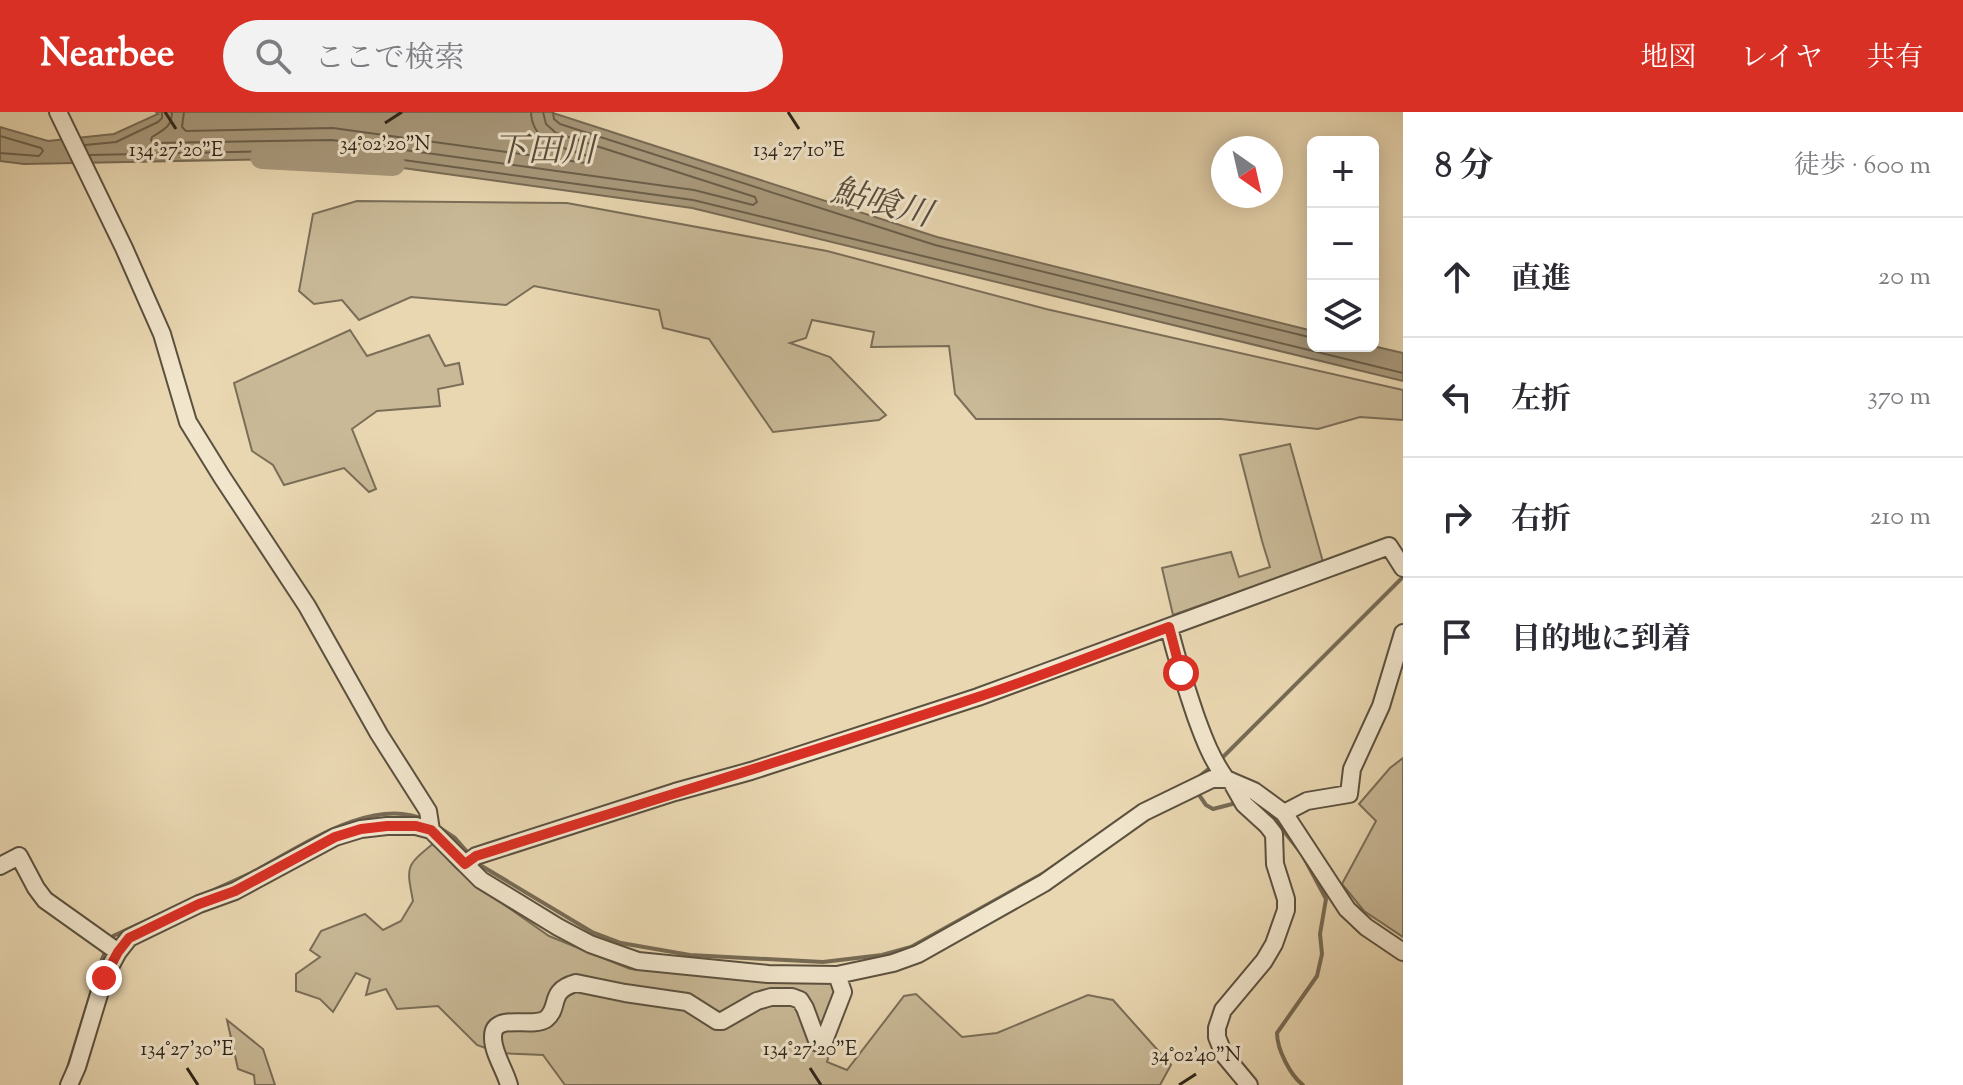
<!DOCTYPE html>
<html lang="ja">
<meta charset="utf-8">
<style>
:root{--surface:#fff;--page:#f2f2f3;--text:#2b2b33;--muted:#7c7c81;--line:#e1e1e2;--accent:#d93025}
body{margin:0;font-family:"Sorts Mill Goudy","Noto Serif JP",serif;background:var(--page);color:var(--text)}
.controls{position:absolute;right:24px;top:24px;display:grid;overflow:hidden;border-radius:12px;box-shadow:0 4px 20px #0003}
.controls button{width:72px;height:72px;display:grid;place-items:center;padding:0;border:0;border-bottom:2px solid var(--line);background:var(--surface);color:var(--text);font:40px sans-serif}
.compass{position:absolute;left:1211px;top:24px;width:72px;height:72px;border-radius:50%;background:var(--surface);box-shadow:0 4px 20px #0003;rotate:146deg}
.stop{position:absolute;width:24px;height:24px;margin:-18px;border:6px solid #d93025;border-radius:50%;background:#fff}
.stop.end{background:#d93025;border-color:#fff;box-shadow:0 2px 8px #0008}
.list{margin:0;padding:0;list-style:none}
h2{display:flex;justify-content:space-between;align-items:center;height:104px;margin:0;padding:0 32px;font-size:34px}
h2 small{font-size:26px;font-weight:400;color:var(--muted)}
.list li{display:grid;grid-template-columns:52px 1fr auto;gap:24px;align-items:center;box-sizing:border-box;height:120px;padding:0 32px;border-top:2px solid var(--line)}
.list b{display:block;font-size:30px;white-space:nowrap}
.list em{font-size:26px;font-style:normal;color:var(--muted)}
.icon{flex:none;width:44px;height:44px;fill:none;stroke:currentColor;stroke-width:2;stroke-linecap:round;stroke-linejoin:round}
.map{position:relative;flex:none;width:1403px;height:973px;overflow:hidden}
header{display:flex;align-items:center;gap:48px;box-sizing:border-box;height:112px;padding:0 40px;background:var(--accent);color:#fff}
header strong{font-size:38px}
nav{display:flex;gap:44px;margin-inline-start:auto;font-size:28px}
.search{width:560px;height:72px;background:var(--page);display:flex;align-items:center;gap:20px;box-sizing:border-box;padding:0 28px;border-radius:44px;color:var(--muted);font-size:30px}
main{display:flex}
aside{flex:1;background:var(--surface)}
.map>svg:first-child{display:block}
.green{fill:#c9b997;stroke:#7a6e58;stroke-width:2}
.water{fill:#a99a7d;stroke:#776b55;stroke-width:2}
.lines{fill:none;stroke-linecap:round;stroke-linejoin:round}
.shore{stroke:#6a5f4b;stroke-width:2}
.stream{stroke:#776b55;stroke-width:4}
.river{stroke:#a99a7d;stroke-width:24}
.minor-casing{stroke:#5b513f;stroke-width:20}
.minor{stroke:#f1e5cc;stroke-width:16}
.route{stroke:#d93025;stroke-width:10}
.ticks{fill:none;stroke:#2c2419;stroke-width:3}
.labels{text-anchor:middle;stroke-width:6;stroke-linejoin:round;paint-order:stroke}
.water-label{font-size:34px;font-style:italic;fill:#584d3c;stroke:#f1e5cc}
.ticks-label{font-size:20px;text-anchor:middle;fill:#2c2419;stroke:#f1e5cc;stroke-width:6;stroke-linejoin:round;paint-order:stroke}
</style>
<header>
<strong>Nearbee</strong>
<div class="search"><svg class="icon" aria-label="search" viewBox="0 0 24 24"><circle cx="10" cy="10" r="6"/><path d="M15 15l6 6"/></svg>ここで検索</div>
<nav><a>地図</a><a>レイヤ</a><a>共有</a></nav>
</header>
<main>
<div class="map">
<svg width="1403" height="973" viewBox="0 0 1403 973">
<rect width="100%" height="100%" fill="#e9d7b1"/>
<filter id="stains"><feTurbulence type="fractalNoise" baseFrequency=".0025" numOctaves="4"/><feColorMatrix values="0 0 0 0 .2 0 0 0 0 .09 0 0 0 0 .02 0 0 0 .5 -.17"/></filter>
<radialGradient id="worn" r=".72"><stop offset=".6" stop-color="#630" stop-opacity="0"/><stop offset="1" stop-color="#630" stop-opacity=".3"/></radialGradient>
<path class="green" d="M 357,89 L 567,91 L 827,139 L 1046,197 L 1403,278 L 1403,308 L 1360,305 L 1318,317 L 1221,307 L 976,307 L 955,282 L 949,234 L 871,235 L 874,220 L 812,208 L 806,226 L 790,231 L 830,245 L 886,303 L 879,308 L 773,320 L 709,227 L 663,216 L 659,198 L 534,174 L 506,193 L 411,185 L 359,208 L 342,188 L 314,192 L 299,179 L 313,102 Z
M 350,218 L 367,244 L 429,223 L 445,254 L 459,251 L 463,272 L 438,277 L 440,294 L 377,299 L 352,317 L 376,377 L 369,380 L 344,356 L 284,373 L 273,353 L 252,339 L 234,271 Z
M 1290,332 L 1323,450 L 1173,503 L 1162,456 L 1231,440 L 1239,465 L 1270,455 L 1262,429 L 1240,343 Z
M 1403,646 L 1403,825 L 1364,799 L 1342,772 L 1376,709 L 1359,692 L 1390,656 Z
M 434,731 L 454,754 L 476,773 L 549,824 L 630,857 L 734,865 L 834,868 L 845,892 L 827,950 L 847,958 L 904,884 L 916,882 L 962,925 L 997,921 L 1088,883 L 1113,888 L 1171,953 L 1160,973 L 565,973 L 543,943 L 499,941 L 477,933 L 438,894 L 397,897 L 386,877 L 366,883 L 370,867 L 356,861 L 333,900 L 320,887 L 296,879 L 296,862 L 320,845 L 310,838 L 321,819 L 365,802 L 383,818 L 401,809 L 413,789 C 406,753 406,754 434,731 Z
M 227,908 L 263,937 L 275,973 L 255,973 L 254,963 L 238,957 Z"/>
<path class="water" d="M 156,0 L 550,0 L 937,125 L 1313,219 L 1313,234 L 1373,234 L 1403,241 L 1403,269 L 692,96 L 330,46 L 24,52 L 0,49 L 0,15 L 48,29 L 114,22 L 158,2 Z"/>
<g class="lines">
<path class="shore" d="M 172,0 C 172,15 163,18 152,25 L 151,28 L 153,31 L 332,28 L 694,78 L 753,93 L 757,90 L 755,85 L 556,21 L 546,12 L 543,0
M 184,0 L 182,15 L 186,19 L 333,16 L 586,51 L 589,50 L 590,47 L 588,44 C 563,35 532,32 531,0
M 553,0 L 554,7 L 560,12 L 935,133 L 1313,226
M 0,24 L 41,36 L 43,39 L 39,44 L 0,41
M 85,33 L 116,30 L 158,10 L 162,6 L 162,0
M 90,43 L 331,38 L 693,88 L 1403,261"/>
<path class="stream" d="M 1221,647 L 1403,465
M 1196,667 L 1211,655
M 1197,680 L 1206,693 L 1213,697 L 1240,690
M 1248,688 L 1252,687 L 1274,707 L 1302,742 L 1326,787 L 1320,822 L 1322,842 L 1317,864 L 1277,921 C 1277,937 1290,963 1303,973
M 437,714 L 455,726 L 469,742
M 475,749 L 480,753 L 592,820 L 621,831 L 690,843 L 823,850 L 882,843 L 911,835 L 1044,761 L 1079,737
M 205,782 C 220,775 236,768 251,761 C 298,737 371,683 425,708
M 110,830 L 113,824 L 161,802
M 67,959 L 100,852 L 106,838"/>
<path class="river" d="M 262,45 L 393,52"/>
<g class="minor-casing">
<path id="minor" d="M 58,0 L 124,136 L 162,222 L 188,310 L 222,365 L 307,494 L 379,622 L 428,699 L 431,718
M 1169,515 C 1176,546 1186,575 1196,605 C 1204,627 1212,648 1226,667
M 1231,669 L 1244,692 L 1267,713 L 1274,722 L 1275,752 L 1286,787 L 1286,798 L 1274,832 L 1264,849 L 1223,898 L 1217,916 L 1217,925 L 1224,943 L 1249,973
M 1284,701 L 1307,689 L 1349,682 L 1352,657 L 1381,594 L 1403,521
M 465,752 L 476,744 L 675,680 L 751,659 L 978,585 L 1389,434 L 1403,456
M 0,754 L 19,744 L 36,776 L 45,788 L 118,840
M 69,973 L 77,955 L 104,866 L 118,840 L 129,826 L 199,792 L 235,779 L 335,725 L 361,717 L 387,714 L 416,714 L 431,718 L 481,768 L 558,815 L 590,832 L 638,849 L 768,862 L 837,863 L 893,851 L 918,842 L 1044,771 L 1144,700 L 1212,667 L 1226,667 L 1254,679 L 1284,701 L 1347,797 L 1366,815 L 1403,840
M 509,973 C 505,958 493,941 493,926 C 492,899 531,917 546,907 C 561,895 547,879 576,871 L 625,881 L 687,890 L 717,909 L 722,909 L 757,889 L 771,885 L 792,885 L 800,888 L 805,896 L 818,931 L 821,932 L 824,929 L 843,880 L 837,863"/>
</g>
<use href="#minor" class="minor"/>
</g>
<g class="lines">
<path class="route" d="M 104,866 L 118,840 L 129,826 L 199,792 L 235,779 L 335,725 L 361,717 L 387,714 L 416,714 L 431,718 L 465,752 L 476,744 C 642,691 809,641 975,586 C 1040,565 1104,539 1169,515 L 1181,561"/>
</g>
<path class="ticks" d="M 165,0 L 176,17M 788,0 L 799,17M 385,11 L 402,0M 187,956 L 198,973M 810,956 L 821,973M 1179,973 L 1196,962"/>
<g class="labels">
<g class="water-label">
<text x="544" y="49">下田川</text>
<text transform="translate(882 89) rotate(15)" y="12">鮎喰川</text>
</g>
</g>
<g class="ticks-label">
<text x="385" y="38">34°02'20"N</text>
<text x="176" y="44">134°27'20"E</text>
<text x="799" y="44">134°27'10"E</text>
<text x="187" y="943">134°27'30"E</text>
<text x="810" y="943">134°27'20"E</text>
<text x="1196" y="949">34°02'40"N</text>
</g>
<rect width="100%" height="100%" filter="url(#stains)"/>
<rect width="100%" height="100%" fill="url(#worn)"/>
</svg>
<div class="controls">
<button>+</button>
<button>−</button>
<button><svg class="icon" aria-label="layers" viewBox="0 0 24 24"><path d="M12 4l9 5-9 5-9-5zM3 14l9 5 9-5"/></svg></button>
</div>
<svg class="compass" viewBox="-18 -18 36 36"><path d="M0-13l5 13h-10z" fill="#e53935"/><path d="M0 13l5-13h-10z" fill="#7c7c81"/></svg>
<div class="stop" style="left:1181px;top:561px"></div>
<div class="stop end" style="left:104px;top:866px"></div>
</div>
<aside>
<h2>8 分<small>徒歩 · 600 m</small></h2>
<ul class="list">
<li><svg class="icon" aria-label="ahead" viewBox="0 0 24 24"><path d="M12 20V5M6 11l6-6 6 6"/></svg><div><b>直進</b></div><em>20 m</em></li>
<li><svg class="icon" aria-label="left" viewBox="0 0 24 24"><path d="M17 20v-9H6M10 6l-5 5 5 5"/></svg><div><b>左折</b></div><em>370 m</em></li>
<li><svg class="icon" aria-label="right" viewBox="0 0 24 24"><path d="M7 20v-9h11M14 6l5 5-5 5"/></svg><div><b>右折</b></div><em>210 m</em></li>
<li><svg class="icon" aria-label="arrive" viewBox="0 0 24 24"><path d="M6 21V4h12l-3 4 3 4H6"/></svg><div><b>目的地に到着</b></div></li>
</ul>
</aside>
</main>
